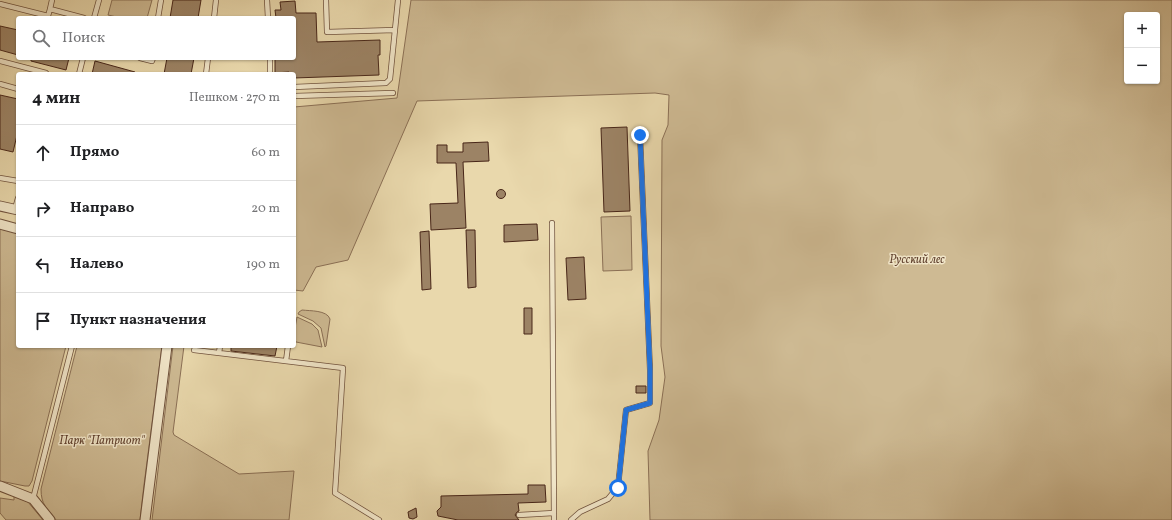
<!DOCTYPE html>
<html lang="ru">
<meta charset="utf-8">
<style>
:root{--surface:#fff;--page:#f6f6f6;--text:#202124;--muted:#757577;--line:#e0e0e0}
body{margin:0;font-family:Vollkorn,serif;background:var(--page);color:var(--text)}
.controls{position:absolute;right:12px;top:12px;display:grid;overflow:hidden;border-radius:4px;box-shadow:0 1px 3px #0004}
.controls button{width:36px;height:36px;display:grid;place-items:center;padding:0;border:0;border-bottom:1px solid var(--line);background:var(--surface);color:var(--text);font:20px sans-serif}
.stop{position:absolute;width:12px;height:12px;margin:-9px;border:3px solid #1a73e8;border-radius:50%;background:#fff}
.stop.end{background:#1a73e8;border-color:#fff;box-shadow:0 1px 4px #0008}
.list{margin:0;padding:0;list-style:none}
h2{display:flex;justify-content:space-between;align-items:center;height:52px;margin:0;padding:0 16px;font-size:17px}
h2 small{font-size:13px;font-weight:400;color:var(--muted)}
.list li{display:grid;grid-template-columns:26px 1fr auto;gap:12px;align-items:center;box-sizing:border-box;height:56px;padding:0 16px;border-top:1px solid var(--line)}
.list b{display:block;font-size:15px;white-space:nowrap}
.list em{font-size:13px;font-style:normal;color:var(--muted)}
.icon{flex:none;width:22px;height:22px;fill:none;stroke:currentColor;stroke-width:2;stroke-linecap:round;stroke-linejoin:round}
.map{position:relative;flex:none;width:1172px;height:520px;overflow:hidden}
.search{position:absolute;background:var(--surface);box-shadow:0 1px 3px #0004;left:16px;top:16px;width:280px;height:44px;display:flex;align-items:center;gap:10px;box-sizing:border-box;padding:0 14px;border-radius:4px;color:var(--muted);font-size:15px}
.panel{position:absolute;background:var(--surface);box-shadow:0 1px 3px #0004;left:16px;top:72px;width:280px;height:276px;border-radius:4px}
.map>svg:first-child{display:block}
.green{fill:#ceba93;stroke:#8b7056;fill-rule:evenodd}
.building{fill:#9c8365;stroke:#482618}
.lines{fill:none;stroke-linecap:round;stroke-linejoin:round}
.service-casing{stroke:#70523d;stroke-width:6}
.minor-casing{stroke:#70523d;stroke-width:11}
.service{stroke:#f1e6c9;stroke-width:4.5}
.minor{stroke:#f1e6c9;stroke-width:9}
.route{stroke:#1a73e8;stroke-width:5}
.labels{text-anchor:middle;stroke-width:3;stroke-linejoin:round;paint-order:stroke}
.park-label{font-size:12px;font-style:italic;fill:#634431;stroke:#f1e6c9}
</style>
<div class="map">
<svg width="1172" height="520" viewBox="0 0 1172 520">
<rect width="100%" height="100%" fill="#e9d8ac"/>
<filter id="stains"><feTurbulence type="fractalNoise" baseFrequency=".005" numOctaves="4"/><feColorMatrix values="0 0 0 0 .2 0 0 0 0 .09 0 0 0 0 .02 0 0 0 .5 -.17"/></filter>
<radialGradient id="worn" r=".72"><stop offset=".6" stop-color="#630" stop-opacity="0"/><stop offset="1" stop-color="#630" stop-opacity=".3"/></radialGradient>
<path class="green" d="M 112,0 L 152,0 L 147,18 L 121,18 L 108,15 Z
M 411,0 L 1172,0 L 1172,520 L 650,520 L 648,451 L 659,420 L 665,377 L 661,346 L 662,140 L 668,125 L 669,95 L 655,93 L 417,101 L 348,260 L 316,267 L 303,291 L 294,290 L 294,107 L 397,98 ZM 1127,15 L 1157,15 L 1157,81 L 1127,81 Z
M 631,216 L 632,270 L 603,271 L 601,217 Z
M 0,229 L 18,233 L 18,346 L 66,346 L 32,481 L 29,486 L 25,486 L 0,481 Z
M 302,310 C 310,311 327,310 330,319 L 326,346 L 325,347 L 321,328 L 313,321 L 298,314 L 299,312 Z
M 297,317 L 312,324 L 318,330 L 322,347 L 296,342 C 292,335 296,325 297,317 Z
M 77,346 L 162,346 L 144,485 L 140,520 L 56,520 C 47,508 41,505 41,489 Z
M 173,346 L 184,346 L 173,432 L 174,435 L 239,474 L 294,471 L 289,520 L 152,520 Z
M 14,496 L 28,502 L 43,520 L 6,520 L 0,513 L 0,498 L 14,500 Z"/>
<path class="building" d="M 173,0 L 201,0 L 198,18 L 170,18 Z
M 295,1 L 296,13 L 316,13 L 317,42 L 380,40 L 380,55 L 378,55 L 379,75 L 294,78 L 294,74 L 289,74 L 289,72 L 275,73 L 275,58 L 294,58 L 294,18 L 276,18 L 275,10 L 281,10 L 280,2 Z
M 0,26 L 18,30 L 18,55 L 0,50 Z
M 31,58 L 69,58 L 66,70 L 31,61 Z
M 167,58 L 194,58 L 191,74 L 164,74 Z
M 95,61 L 135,72 L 135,74 L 92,74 Z
M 0,95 L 18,99 L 18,131 L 13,152 L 0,149 Z
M 627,127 L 630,211 L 604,212 L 601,128 Z
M 488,142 L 489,161 L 463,162 L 466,228 L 431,230 L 430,204 L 458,203 L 456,163 L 437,163 L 437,145 L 447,145 L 447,152 L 463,152 L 463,143 Z
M496.5 194a4.5 4.5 0 1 1 9 0a4.5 4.5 0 1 1-9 0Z
M 537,224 L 538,240 L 504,242 L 504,225 Z
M 466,230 L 475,230 L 476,287 L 468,288 Z
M 429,231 L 431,289 L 422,290 L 420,232 Z
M 584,257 L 586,299 L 568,300 L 566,258 Z
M 524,308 L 532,308 L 532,334 L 524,334 Z
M 231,346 L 277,346 L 275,356 L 231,351 Z
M 636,386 L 646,386 L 646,393 L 636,393 Z
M 528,485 L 545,485 L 546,502 L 518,503 L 519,511 L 517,512 L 515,515 L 519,520 L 458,520 L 438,516 L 437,511 L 441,507 L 441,496 L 528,494 Z
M 416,508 L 417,517 L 413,519 L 409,518 L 408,512 Z"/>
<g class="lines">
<g class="service-casing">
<path id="service" d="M 267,0 L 268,18
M 326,0 L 327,32 L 395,30
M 0,4 L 48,16 L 50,9 L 84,18
M 50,9 L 52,0
M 94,18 L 99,0
M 158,18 L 161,0
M 214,18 L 216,0
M 140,58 L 152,61 L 153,58
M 270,58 L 270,74
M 0,61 L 46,73 L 47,74
M 79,74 L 83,58
M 206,74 L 208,58
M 0,84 L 18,89
M 294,87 L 386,83 L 390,79 L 398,0
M 294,96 L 393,93
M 0,178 L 18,181
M 15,209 L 18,198
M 552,223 L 554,520
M 194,350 L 343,368 L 335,493 L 379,520
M 219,353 L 220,346
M 286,361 L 288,346
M 33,499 L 72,346
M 519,515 L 554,513
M 571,520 L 580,512 L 608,499 L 618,487 L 626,410 L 650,403 L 650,370 L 640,135"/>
</g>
<g class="minor-casing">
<path id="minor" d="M 0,206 L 18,210
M 0,224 L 18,229
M 0,486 L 33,499 L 50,520
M 145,520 L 167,346"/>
</g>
<use href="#service" class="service"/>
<use href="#minor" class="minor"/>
</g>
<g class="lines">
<path class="route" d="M 618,488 L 626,410 L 650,403 L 650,370 L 640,135"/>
</g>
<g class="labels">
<g class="park-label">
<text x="917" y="263">Русский лес</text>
<text x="102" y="444">Парк "Патриот"</text>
</g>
</g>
<rect width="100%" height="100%" filter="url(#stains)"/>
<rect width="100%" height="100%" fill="url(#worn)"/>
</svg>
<div class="controls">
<button>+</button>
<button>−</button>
</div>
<div class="stop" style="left:618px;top:488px"></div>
<div class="stop end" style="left:640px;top:135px"></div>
<div class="search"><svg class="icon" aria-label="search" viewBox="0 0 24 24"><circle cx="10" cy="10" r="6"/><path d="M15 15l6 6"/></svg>Поиск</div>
<section class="panel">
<h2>4 мин<small>Пешком · 270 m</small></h2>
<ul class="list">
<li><svg class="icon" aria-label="ahead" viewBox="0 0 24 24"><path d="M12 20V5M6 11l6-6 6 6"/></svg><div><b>Прямо</b></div><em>60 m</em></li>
<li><svg class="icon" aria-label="right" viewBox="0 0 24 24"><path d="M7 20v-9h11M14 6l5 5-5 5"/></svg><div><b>Направо</b></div><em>20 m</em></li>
<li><svg class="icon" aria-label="left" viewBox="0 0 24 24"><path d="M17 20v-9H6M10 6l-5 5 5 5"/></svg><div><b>Налево</b></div><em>190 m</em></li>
<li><svg class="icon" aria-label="arrive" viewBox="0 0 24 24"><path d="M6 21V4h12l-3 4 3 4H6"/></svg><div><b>Пункт назначения</b></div></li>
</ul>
</section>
</div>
